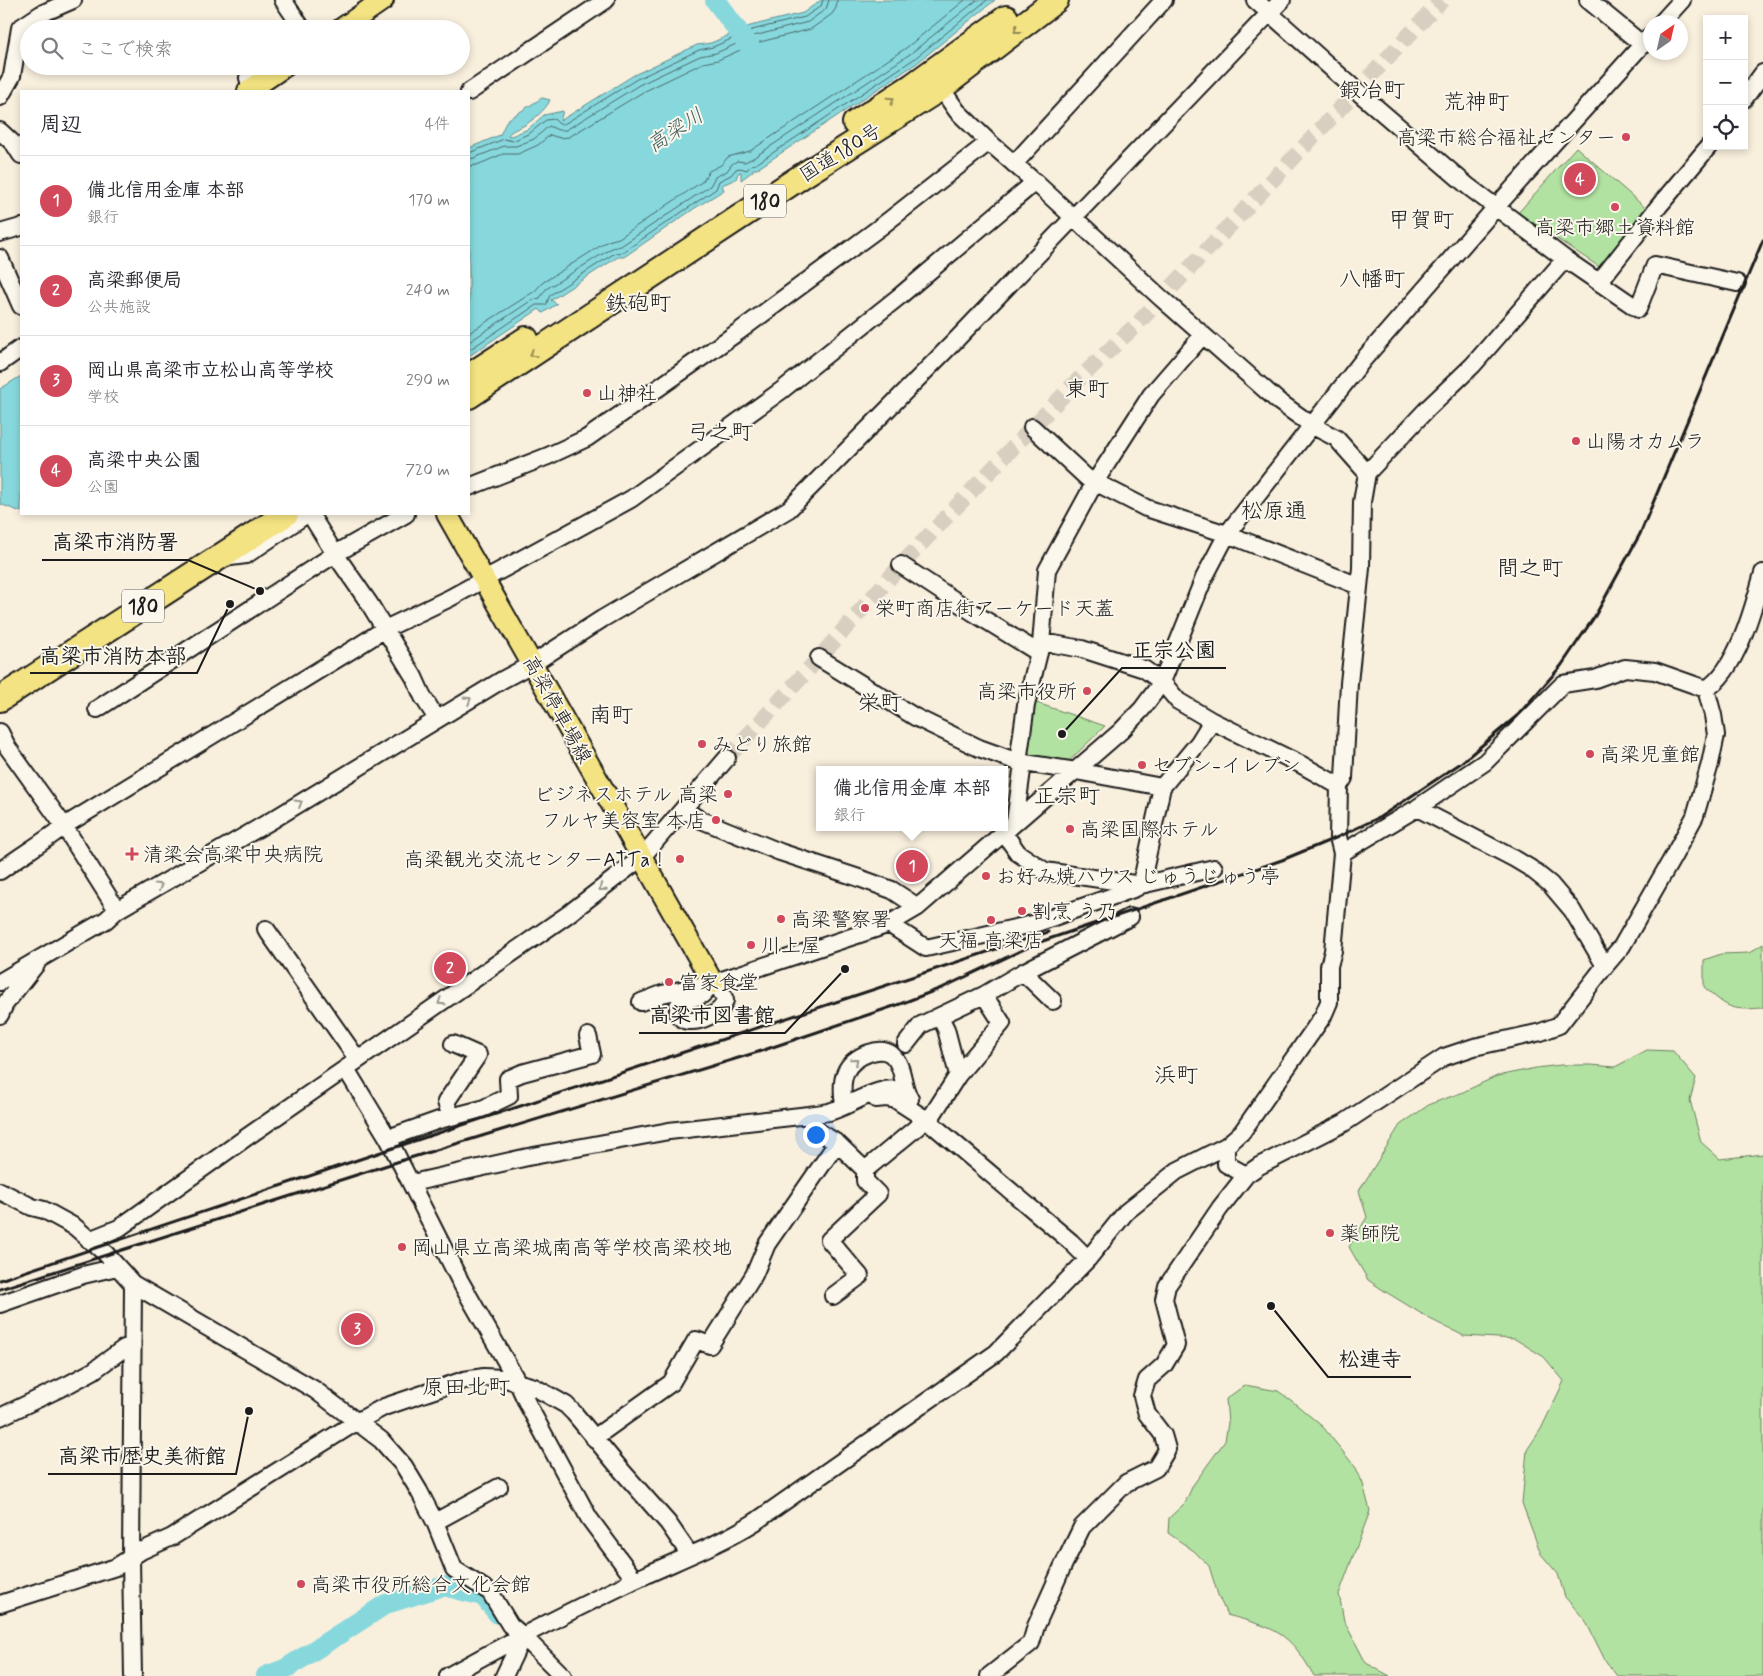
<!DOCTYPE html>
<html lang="ja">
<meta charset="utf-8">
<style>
:root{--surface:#fff;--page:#f2f2f3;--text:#2b2b33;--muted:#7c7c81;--line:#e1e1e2;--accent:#d1495b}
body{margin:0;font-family:Mynerve,"Klee One",sans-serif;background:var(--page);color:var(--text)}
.controls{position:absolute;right:15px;top:15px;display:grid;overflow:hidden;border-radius:0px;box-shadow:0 2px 8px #0003}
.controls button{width:45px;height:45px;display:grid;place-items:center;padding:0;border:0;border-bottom:1px solid var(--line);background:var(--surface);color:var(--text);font:25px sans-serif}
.compass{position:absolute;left:1643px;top:15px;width:45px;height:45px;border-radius:50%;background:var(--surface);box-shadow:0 2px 8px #0003;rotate:34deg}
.you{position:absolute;left:815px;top:1134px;width:18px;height:18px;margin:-12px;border:4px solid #fff;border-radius:50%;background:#1a73e8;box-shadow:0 0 0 8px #1a73e833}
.badge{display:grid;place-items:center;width:32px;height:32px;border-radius:50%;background:var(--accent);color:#fff;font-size:16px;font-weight:700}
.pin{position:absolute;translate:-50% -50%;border:2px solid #fff;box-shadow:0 1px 5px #0006}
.popup{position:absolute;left:816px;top:766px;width:192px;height:65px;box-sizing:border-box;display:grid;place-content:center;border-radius:0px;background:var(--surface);filter:drop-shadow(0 1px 4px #0005);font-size:16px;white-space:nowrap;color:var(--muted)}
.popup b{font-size:19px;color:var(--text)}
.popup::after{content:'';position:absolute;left:50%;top:100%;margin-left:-10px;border:10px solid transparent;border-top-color:var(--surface)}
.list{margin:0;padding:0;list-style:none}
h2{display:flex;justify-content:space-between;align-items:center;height:65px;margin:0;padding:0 20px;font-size:21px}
h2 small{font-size:16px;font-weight:400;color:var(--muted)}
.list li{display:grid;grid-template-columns:32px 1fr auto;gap:15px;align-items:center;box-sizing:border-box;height:90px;padding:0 20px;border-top:1px solid var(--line)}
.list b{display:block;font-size:19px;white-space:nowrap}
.list p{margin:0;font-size:16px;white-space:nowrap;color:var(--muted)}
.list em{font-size:16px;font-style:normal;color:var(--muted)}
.icon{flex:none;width:28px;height:28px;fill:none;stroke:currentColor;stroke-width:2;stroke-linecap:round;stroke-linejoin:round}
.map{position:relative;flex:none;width:1763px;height:1676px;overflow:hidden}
.search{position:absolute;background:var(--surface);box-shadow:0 2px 8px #0003;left:20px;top:20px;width:450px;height:55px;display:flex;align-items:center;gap:12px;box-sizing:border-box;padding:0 18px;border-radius:28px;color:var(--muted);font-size:19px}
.panel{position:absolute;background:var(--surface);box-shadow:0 2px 8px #0003;left:20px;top:90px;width:450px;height:425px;border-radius:0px}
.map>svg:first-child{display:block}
.green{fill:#b2e2a1;stroke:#677f5e}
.water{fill:#87d8dd;stroke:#5c8d90}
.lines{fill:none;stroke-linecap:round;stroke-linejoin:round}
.shore{stroke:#476769;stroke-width:1}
.river{stroke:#87d8dd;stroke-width:20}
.minor-tunnel{stroke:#d8cfc0;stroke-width:16;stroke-dasharray:16 8;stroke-linecap:butt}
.minor-casing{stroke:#1c1c1c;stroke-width:20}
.major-casing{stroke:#1c1c1c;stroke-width:24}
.highway-casing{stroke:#1c1c1c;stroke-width:28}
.minor{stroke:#fbf7ec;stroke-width:16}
.major{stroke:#f4e382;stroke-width:20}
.highway{stroke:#f4e382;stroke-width:24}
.rail{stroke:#1c1c1c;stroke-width:3}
.oneway{stroke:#938954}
.oneway2{stroke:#97948e}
.poi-dot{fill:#d1495b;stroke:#fbf7ec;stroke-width:2}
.labels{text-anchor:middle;stroke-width:4;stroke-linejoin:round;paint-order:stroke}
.shield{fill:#fbf7ec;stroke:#5f5e5a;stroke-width:1}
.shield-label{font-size:19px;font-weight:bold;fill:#1c1c1c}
.poi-label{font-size:20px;fill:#1c1c1c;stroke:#fbf7ec;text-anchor:start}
.street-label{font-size:20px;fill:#1c1c1c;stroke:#fbf7ec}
.water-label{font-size:21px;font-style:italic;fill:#415e60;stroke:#fbf7ec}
.quarter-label{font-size:22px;fill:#1c1c1c;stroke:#fbf7ec}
.leader{fill:none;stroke:#1c1c1c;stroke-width:2}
.callout-dot{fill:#1c1c1c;stroke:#fbf7ec;stroke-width:2}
.callout-label{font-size:21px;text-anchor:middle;font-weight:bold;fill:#1c1c1c;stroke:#fbf7ec;stroke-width:4;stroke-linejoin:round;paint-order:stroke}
</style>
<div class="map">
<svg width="1763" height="1676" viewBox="0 0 1763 1676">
<rect width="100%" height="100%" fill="#f9efdd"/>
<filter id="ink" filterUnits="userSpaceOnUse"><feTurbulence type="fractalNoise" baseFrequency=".02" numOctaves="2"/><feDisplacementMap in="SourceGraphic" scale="10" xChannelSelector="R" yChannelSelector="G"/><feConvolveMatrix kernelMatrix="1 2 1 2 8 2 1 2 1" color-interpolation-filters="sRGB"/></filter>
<g filter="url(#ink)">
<path class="green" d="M 1576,147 L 1649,211 L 1604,270 L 1518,213 Z
M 1031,701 L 1105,726 L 1065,765 L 1027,759 Z
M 1763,944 L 1763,1007 L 1761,1008 C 1730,1011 1727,1007 1704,987 L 1704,960 L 1721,954 L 1749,953 Z
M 1647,1050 L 1673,1051 L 1696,1078 L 1690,1100 L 1701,1142 L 1720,1159 L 1763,1154 L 1763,1676 L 1617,1676 L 1605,1660 L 1585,1620 L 1565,1597 L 1558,1574 L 1541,1554 L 1522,1503 L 1527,1450 L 1541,1429 L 1564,1381 L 1544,1357 L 1515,1339 L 1464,1336 L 1430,1319 L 1386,1292 L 1368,1280 L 1349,1247 L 1367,1217 L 1359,1191 L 1400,1125 L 1430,1104 L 1461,1093 L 1497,1076 L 1536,1068 L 1561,1065 L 1591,1065 L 1615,1067 Z
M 1245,1385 L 1278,1391 L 1292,1401 L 1323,1427 L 1356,1468 L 1363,1484 L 1370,1511 L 1339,1594 L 1344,1621 L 1366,1663 L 1390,1676 L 1314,1676 C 1289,1631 1275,1628 1227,1615 L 1218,1595 L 1209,1566 L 1194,1551 L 1168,1533 L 1169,1518 L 1185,1503 L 1193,1485 L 1225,1441 L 1228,1423 L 1226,1399 Z"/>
<path class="water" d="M 821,0 L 995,0 L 917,63 L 757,169 L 753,169 L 753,171 L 741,180 L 741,172 L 738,173 L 736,179 L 722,185 L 724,190 L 695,208 L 624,257 L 618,257 L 551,300 L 557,304 L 543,313 L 539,309 L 469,356 L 469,148 L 500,135 L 507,120 L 542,98 L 550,100 C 546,110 532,121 523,126 C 517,129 512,130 508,135 L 511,136 L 528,129 L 544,115 L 563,111 L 560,121 L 634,75 L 697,45 L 711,43 L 750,26 L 803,13 Z
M 21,376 L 21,512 L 0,504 L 0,389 Z"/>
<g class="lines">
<path class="shore" d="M 469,153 L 504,139 L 513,141 L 530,133 L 546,120 L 554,119 L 559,124 L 564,124 L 637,79 L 699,50 L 713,47 L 752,30 L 805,17 L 821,6 L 823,0
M 469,159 L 474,158 L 504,146 L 516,146 L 534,139 L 549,126 L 558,130 L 566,130 L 639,85 L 700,56 L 716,53 L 754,36 L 808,22 L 826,9 L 829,0
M 469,166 L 477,165 L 503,154 L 518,154 L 538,145 L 550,135 L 560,138 L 569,137 L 643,92 L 703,63 L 718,60 L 756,43 L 811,29 L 832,14 L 836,8 L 837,0
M 469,333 L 535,291 L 542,283 L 608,241 L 619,238 L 703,181 L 709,171 L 721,165 L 728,157 L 750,151 L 906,48 L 965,0
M 469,342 L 532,300 L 540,298 L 546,289 L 612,248 L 621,246 L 710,186 L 715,177 L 727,171 L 732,164 L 737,161 L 745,162 L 753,158 L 910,54 L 977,0
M 469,350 L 536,305 L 546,305 L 550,295 L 615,253 L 623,252 L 716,189 L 719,181 L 731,175 L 736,169 L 740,168 L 747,170 L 751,165 L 756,164 L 914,59 L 987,0"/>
<path class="river" d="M 715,0 L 753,51
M 266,1676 L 285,1669 L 386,1604 L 444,1586 L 483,1596 L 498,1614"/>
<path class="minor-tunnel" d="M 727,758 L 819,658 L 901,565 L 977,485 L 1077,381 L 1138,323 L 1442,0"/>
<g class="minor-casing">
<path id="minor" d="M 283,0 L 300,25 L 299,29
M 1255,0 L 1357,91 L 1469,187 L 1565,259 L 1638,309 L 1655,265 L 1737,283
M 1588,0 L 1643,45
M 1662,22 L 1682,0
M 936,81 L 957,111 L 989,142 L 1035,182 L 1161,298 L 1278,401 L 1313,426 L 1336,438 L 1367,473
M 252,89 L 248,78 L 262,66
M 469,92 L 606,0
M 0,97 L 12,76 L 20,28 L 41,14 L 73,0
M 1744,99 L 1763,73
M 0,131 L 14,144 L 21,155
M 1014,164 L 1164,0
M 0,233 L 21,227
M 0,258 L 21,306
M 1599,282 L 1659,206 L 1709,146
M 0,363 L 21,348
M 1032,427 L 1087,478 L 1146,508 L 1227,534 L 1359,586
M 469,487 L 548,456 L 587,438 L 738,332 L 883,225 L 989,142
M 310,514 L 335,554 L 369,603 L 414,677 L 423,697 L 437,719
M 223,558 L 246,555 L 307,514
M 901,565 L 974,613 L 1039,653
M 1041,644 L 1054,644 L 1082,649 L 1144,669 L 1162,682 L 1178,701 L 1212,721 L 1302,765 L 1339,786
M 819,658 L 915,717 L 979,748 L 1018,762 L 1076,771 L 1162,787
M 97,709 L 335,554 L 406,514
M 0,732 L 8,748 L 64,826 L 117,910
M 1018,762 L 1026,705 L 1041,644 L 1047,570 L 1095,482 L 1151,395 L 1203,335
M 1417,808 L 1515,859 L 1530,868 L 1550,884 L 1572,910 L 1605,966 L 1622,946 L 1673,857 L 1695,816 L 1710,764 L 1716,735 L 1713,715 L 1706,689
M 683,809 L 699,819 L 780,852 L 859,878 L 892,890 L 918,907
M 1015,822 L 1023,763
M 1004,833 L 1018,853 L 1045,871 L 1141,885 L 1214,868
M 1342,853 L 1417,808 L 1485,762 L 1563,684 L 1595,679 L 1625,668 L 1655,671 L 1706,689 C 1737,671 1754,606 1763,573
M 0,871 C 21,855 44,842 64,826 L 355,648 L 385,629 L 450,598 L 631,499 L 782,390 L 901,295 L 1035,182
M 889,924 L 926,948 L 1037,923 L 1136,888 L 1141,885 L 1162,787 L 1199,742 L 1212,721
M 266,929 L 358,1060
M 1023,972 L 1130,917
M 0,982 L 106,920 L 117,910 L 274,819 L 502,680 L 532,664 L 602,619 L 789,509 L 954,342 L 1282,0
M 713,983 L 721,991 L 725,1000 C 723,1013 700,1022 688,1021 C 684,1021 681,1018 678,1015 L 678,1006 L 682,1002 L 702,995 Z
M 641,1002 L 662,994 L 713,983 L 875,929 L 889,924 L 918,907 L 1121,731 L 1142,709 L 1162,682 L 1204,578 L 1227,534 L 1363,360 L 1497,206 L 1650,36
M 0,1015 L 5,1004 L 37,963
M 940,1017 L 946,1029 L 958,1075
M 906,1044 L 921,1025 L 984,995 L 1023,972 L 1053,1001
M 346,1069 L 388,1138 L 460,1281 L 517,1381 L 528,1405 L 589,1518 L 635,1580
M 876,1099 L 886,1098 L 896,1100 L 927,1120 L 1071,1242 L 1088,1259
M 844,1105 C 840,1080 843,1062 869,1053 C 877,1050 884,1049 891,1054 C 905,1066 901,1085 910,1099
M 809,1115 L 816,1130 L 837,1143
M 451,1117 L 446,1102 L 478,1055 L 453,1044
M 388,1138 L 439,1120 L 482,1109 L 509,1096 L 508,1079 L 522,1073 L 592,1054 L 588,1036
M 865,1170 L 933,1114 L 958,1075 L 1002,1023 L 984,995
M 1246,1175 L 1259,1166 L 1344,1123 L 1444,1057 L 1474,1047 L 1541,1032 L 1559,1025 L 1605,966
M 412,1183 L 528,1157 L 669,1131 L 809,1115 C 816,1114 823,1113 829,1112 C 854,1105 878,1083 905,1091
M 0,1191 L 32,1207 L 44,1210 L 75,1227 L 106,1254 L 133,1284 L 315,1390 L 381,1440 L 404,1466 L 419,1491 L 435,1522 L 454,1569 L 490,1592 L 510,1625 L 523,1636 L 563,1676
M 89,1240 L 119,1228 L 244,1139 L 567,915 L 641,858 L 727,758
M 133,1284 L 131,1559 L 133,1676
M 0,1304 L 83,1275 L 117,1267
M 0,1417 L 69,1384 L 93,1371 L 123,1349 L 131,1345
M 594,1438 L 671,1383 L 696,1340 L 710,1345 L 754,1275 L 767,1244 L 837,1143 L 865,1170 L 865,1181 L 878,1194 L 829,1240 L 860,1276 L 833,1296
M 435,1522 L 499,1487
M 0,1604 L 116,1567 L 141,1551 L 172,1537 L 358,1421 L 384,1407 L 464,1380 L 484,1377 L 502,1378 L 534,1387 L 566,1405 L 574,1413 L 622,1471 L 668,1523 L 690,1555
M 448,1676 C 509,1642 572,1610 635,1580 C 675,1561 717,1546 755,1522 L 996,1353 L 1088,1259 L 1126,1212 L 1177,1171 L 1226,1146 L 1242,1132 L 1312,1032 L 1323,1016 L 1329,1002 L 1329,966 L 1333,951 L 1342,853 L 1338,837 L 1339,786 L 1344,778 L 1349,683 L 1361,568 L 1362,502 L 1367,473 L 1428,408 L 1473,365 L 1565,259
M 504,1676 L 523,1636
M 989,1676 L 1031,1643 L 1036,1626 L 1061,1570 L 1082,1527 L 1126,1483 L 1156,1468 L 1165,1453 L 1167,1449 L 1163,1435 L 1147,1414 L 1142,1396 L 1147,1380 L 1164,1365 L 1176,1345 L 1164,1299 L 1167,1286 L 1220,1208 L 1246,1175 L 1226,1164 L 1226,1146"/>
</g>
<g class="major-casing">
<path id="major" d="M 341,29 L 383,0
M 248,91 L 285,66
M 447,514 L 713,983"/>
</g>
<g class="highway-casing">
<path id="highway" d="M 855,123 L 912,86 L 1006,18
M 469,376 L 526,339
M 469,396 L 802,176 L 941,88 L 1056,0
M 0,699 L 286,514"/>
</g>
<use href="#minor" class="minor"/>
<use href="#major" class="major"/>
<use href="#highway" class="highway"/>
<path class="rail" d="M 0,1280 L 393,1148 L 1048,932
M 0,1289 L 400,1161 L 758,1052 L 900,1004 L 944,987 L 1037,943 L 1282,860 L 1338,837 L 1380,817 L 1461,763 L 1518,715 L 1561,666 L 1595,616 L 1640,534 L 1763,240"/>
</g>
<defs><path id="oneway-chevron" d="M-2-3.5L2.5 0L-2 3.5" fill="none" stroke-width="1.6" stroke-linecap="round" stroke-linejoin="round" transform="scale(1.25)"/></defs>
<g class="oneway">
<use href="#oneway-chevron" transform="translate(1017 30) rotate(143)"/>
<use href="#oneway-chevron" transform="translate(891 100) rotate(-33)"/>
<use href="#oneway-chevron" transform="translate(533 354) rotate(146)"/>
</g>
<g class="oneway2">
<use href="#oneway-chevron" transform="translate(468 700) rotate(-32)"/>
<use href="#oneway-chevron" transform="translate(299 803) rotate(-31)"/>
<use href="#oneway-chevron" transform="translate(159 886) rotate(-30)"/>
<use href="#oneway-chevron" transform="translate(602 888) rotate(141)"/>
<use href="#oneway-chevron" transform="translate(441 1002) rotate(146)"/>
<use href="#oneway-chevron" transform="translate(855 1061) rotate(-41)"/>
</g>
</g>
<g class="poi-dot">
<circle cx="1626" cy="137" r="5"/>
<circle cx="1615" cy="207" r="5"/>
<circle cx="587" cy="393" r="5"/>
<circle cx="1576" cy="441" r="5"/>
<circle cx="865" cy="608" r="5"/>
<circle cx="1087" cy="691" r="5"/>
<circle cx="702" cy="744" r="5"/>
<circle cx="1590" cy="754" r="5"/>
<circle cx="1142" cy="765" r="5"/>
<circle cx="728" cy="794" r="5"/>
<circle cx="716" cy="820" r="5"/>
<circle cx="1070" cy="829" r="5"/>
<path d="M129.5 846.5h5v5h5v5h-5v5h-5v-5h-5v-5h5z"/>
<circle cx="680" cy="859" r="5"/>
<circle cx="986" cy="876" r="5"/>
<circle cx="1022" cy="911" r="5"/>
<circle cx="781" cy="919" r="5"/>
<circle cx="991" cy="920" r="5"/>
<circle cx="751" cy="945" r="5"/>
<circle cx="669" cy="982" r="5"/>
<circle cx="1330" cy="1233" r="5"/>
<circle cx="402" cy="1247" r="5"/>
<circle cx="301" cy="1584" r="5"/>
</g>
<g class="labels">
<g class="shield">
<rect x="744" y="184.5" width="42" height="33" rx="4"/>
<rect x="122" y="589.5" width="42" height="33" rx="4"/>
</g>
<g class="shield-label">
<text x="765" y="208">180</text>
<text x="143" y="613">180</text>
</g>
<g class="poi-label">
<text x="1616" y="144" text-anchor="end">高梁市総合福祉センター</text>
<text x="1615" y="234" text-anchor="middle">高梁市郷土資料館</text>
<text x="597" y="400">山神社</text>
<text x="1586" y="448">山陽オカムラ</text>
<text x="875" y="615">栄町商店街アーケード天蓋</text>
<text x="1077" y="698" text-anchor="end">高梁市役所</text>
<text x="712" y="751">みどり旅館</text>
<text x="1600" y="761">高梁児童館</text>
<text x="1152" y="772">セブン-イレブン</text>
<text x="718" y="801" text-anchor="end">ビジネスホテル 高梁</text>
<text x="706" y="827" text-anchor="end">フルヤ美容室 本店</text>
<text x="1080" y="836">高梁国際ホテル</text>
<text x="143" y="861">清梁会高梁中央病院</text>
<text x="670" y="866" text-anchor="end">高梁観光交流センターATTa！</text>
<text x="996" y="883">お好み焼ハウス じゅうじゅう亭</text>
<text x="1032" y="918">割烹 う乃</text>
<text x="791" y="926">高梁警察署</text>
<text x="991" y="947" text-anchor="middle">天福 高梁店</text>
<text x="761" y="952">川上屋</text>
<text x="679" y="989">富家食堂</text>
<text x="1340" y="1240">薬師院</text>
<text x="412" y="1254">岡山県立高梁城南高等学校高梁校地</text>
<text x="311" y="1591">高梁市役所総合文化会館</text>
</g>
<g class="street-label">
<text transform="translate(840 152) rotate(-32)" y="7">国道180号</text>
<text transform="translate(558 709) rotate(61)" y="7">高梁停車場線</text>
</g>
<g class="water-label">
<text transform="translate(675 130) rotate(-33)" y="7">高梁川</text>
</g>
<g class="quarter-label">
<text x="1372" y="97">鍜冶町</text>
<text x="1476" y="109">荒神町</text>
<text x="1421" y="227">甲賀町</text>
<text x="1372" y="286">八幡町</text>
<text x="638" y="310">鉄砲町</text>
<text x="1087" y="396">東町</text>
<text x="720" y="439">弓之町</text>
<text x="1274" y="518">松原通</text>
<text x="1530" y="575">間之町</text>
<text x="880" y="710">栄町</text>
<text x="611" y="722">南町</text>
<text x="1067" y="803">正宗町</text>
<text x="1176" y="1082">浜町</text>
<text x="466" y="1394">原田北町</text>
</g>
</g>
<path class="leader" d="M260 591L188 560H42M1062 734L1122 668H1226M230 604L197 673H30M845 969L785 1033H639M1271 1306L1328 1377H1411M249 1411L236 1474H48"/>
<g class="callout-dot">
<circle cx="260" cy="591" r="5"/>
<circle cx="1062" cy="734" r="5"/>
<circle cx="230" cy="604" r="5"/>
<circle cx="845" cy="969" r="5"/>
<circle cx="1271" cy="1306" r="5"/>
<circle cx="249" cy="1411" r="5"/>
</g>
<g class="callout-label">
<text x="115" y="549">高梁市消防署</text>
<text x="1174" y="657">正宗公園</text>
<text x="113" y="663">高梁市消防本部</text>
<text x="712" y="1022">高梁市図書館</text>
<text x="1370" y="1366">松連寺</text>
<text x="142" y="1463">高梁市歴史美術館</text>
</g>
</svg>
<div class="controls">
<button>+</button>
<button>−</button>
<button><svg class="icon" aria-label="locate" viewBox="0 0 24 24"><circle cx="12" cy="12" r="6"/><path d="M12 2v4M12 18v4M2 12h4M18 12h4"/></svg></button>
</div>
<svg class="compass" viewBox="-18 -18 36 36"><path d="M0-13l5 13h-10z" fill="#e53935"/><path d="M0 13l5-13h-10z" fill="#7c7c81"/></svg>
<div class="you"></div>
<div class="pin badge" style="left:912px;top:866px">1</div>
<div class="popup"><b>備北信用金庫 本部</b>銀行</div>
<div class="pin badge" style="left:450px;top:968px">2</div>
<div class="pin badge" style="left:357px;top:1329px">3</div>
<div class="pin badge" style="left:1580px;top:179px">4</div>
<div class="search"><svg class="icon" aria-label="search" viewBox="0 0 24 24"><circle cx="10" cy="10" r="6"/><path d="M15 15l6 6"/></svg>ここで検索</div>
<section class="panel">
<h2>周辺<small>4件</small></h2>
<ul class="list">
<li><span class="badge">1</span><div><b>備北信用金庫 本部</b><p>銀行</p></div><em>170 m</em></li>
<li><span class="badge">2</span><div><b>高梁郵便局</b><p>公共施設</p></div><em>240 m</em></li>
<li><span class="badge">3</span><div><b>岡山県高梁市立松山高等学校</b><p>学校</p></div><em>290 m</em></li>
<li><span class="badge">4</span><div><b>高梁中央公園</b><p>公園</p></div><em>720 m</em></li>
</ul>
</section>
</div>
